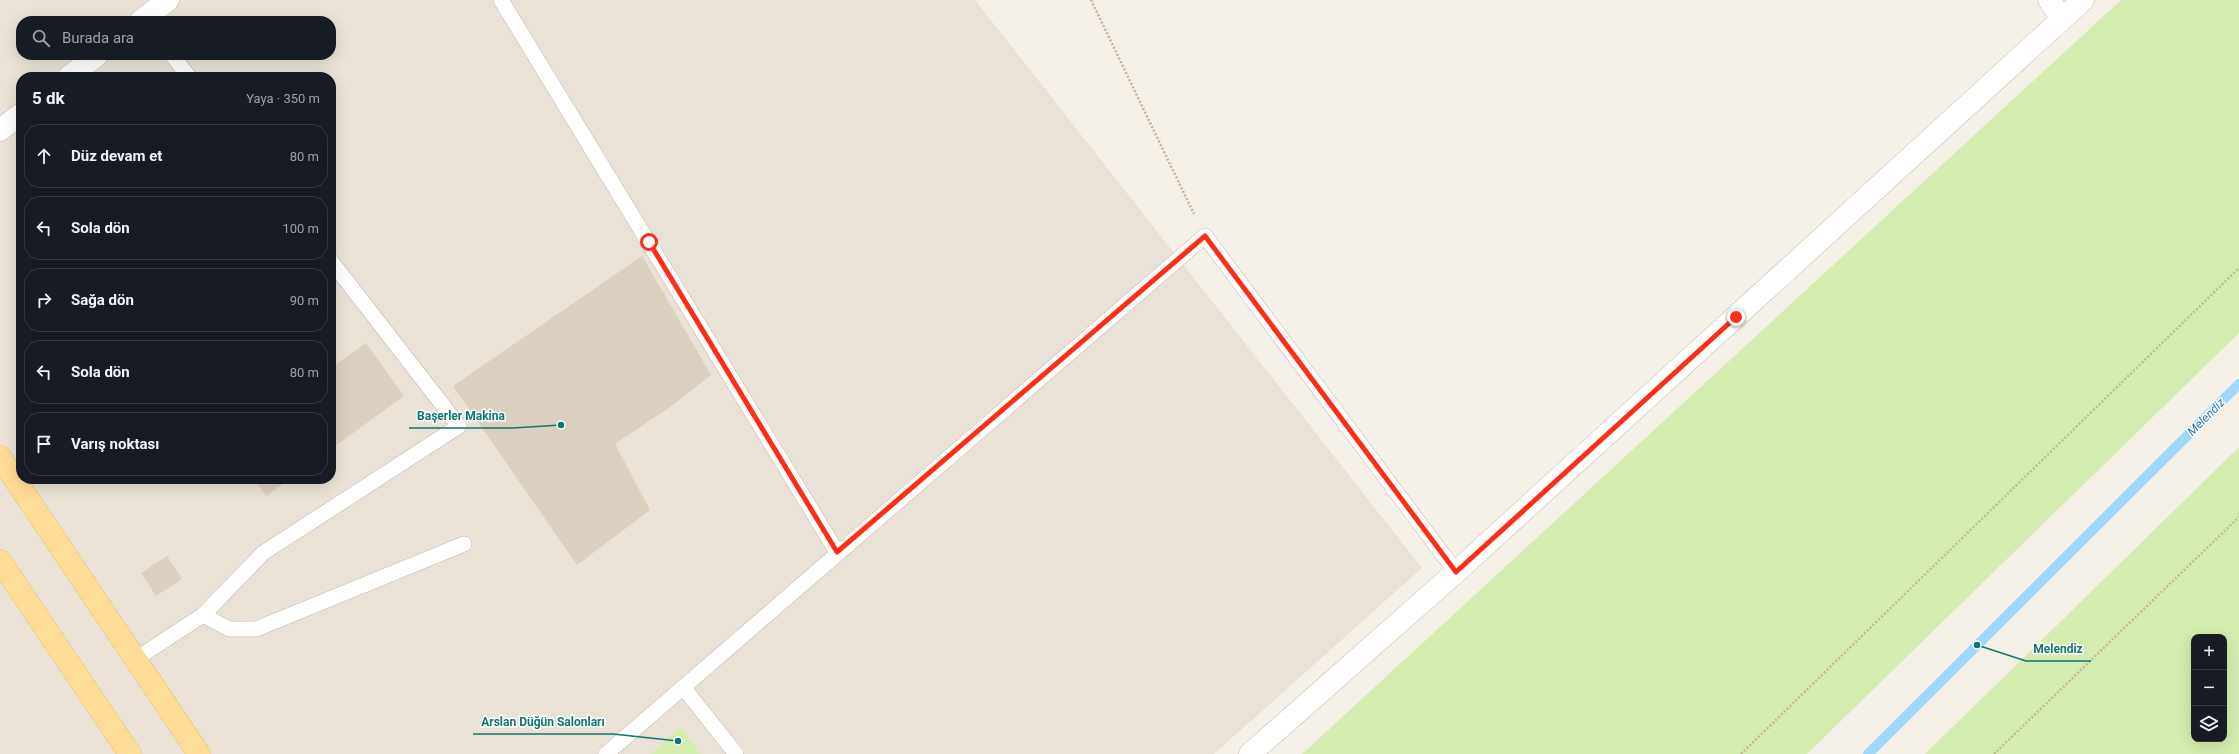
<!DOCTYPE html>
<html lang="tr">
<meta charset="utf-8">
<style>
:root{--surface:#171b24;--page:#20242c;--text:#f1f3f6;--muted:#9ea1a6;--line:#363941}
body{margin:0;font-family:Roboto,sans-serif;background:var(--page);color:var(--text)}
.controls{position:absolute;right:12px;bottom:12px;display:grid;overflow:hidden;border-radius:8px;box-shadow:0 4px 16px #0002}
.controls button{width:36px;height:36px;display:grid;place-items:center;padding:0;border:0;border-bottom:1px solid var(--line);background:var(--surface);color:var(--text);font:20px sans-serif}
.stop{position:absolute;width:12px;height:12px;margin:-9px;border:3px solid #ff2d15;border-radius:50%;background:#fff}
.stop.end{background:#ff2d15;border-color:#fff;box-shadow:0 1px 4px #0008}
.list{margin:0;padding:0;list-style:none}
h2{display:flex;justify-content:space-between;align-items:center;height:52px;margin:0;padding:0 16px;font-size:17px}
h2 small{font-size:13px;font-weight:400;color:var(--muted)}
.list li{display:grid;grid-template-columns:26px 1fr auto;gap:12px;align-items:center;box-sizing:border-box;height:64px;margin:0 8px 8px;padding:0 8px;border:1px solid var(--line);border-radius:16px}
.list b{display:block;font-size:15px;white-space:nowrap}
.list em{font-size:13px;font-style:normal;color:var(--muted)}
.icon{flex:none;width:22px;height:22px;fill:none;stroke:currentColor;stroke-width:2;stroke-linecap:round;stroke-linejoin:round}
.map{position:relative;flex:none;width:2239px;height:754px;overflow:hidden}
.search{position:absolute;background:var(--surface);box-shadow:0 4px 16px #0002;left:16px;top:16px;width:320px;height:44px;display:flex;align-items:center;gap:10px;box-sizing:border-box;padding:0 14px;border-radius:16px;color:var(--muted);font-size:15px}
.panel{position:absolute;background:var(--surface);box-shadow:0 4px 16px #0002;left:16px;top:72px;width:320px;height:412px;border-radius:16px}
.map>svg:first-child{display:block}
.residential{fill:#eae2d6;fill-rule:evenodd}
.green{fill:#d4edae;fill-rule:evenodd}
.lines{fill:none;stroke-linecap:round;stroke-linejoin:round}
.stream{stroke:#a0d8f7;stroke-width:10}
.building{fill:#dbcfbf}
.lane-casing{stroke:#c2b8aa;stroke-width:16}
.street-casing{stroke:#c2b8aa;stroke-width:23}
.primary-casing{stroke:#eebb5d;stroke-width:23}
.path{stroke:#c5b39a;stroke-width:2.5;stroke-dasharray:2 2;stroke-linecap:butt}
.lane{stroke:#fff;stroke-width:15}
.street{stroke:#fff;stroke-width:22}
.primary{stroke:#ffdc97;stroke-width:22}
.route{stroke:#ff2d15;stroke-width:5}
.labels{text-anchor:middle;stroke-width:3;stroke-linejoin:round;paint-order:stroke}
.water-label{font-size:12px;font-style:italic;fill:#237aae;stroke:#fff}
.leader{fill:none;stroke:#0f766e;stroke-width:1.5}
.callout-dot{fill:#0f766e;stroke:#fff;stroke-width:1.5}
.callout-label{font-size:12px;text-anchor:middle;font-weight:bold;fill:#0f766e;stroke:#fff;stroke-width:3;stroke-linejoin:round;paint-order:stroke}
</style>
<div class="map">
<svg width="2239" height="754" viewBox="0 0 2239 754">
<rect width="100%" height="100%" fill="#f5f1e8"/>
<path class="residential" d="M 0,0 L 975,0 L 1422,568 L 1214,754 L 0,754 ZM 21,21 L 331,21 L 331,55 L 21,55 ZM 21,77 L 331,77 L 331,479 L 21,479 Z"/>
<path class="green" d="M 2121,0 L 2239,0 L 2239,333 L 1807,754 L 1302,754 Z
M 2239,447 L 2239,754 L 1925,754 ZM 2194,637 L 2224,637 L 2224,739 L 2194,739 Z
M 680,727 L 701,754 L 651,754 Z"/>
<g class="lines">
<path class="stream" d="M 1868,754 L 2239,384"/>
</g>
<path class="building" d="M 642,256 L 711,375 L 670,407 L 615,444 L 650,510 L 577,565 L 453,386 Z
M 366,343 L 404,396 L 331,449 L 331,368 Z
M 254,479 L 290,479 L 266,496 Z
M 167,556 L 182,579 L 156,596 L 141,573 Z"/>
<g class="lines">
<g class="lane-casing">
<path id="lane" d="M 501,0 L 837,552
M 172,55 L 189,77
M 203,615 L 229,629 L 256,629 L 464,544
M 136,659 L 203,615 L 263,553 L 459,426 L 331,261
M 683,687 L 736,754
M 606,754 L 1205,236 L 1456,572"/>
</g>
<g class="street-casing">
<path id="street" d="M 2049,0 L 2062,19
M 141,21 L 168,0
M 69,77 L 97,55
M 0,130 L 21,114
M 1250,754 L 1456,572 L 2083,0"/>
</g>
<g class="primary-casing">
<path id="primary" d="M 0,457 L 199,754
M 0,561 L 130,754"/>
</g>
<path class="path" d="M 1091,0 L 1194,214
M 1741,754 L 2239,268
M 1994,754 L 2239,517"/>
<use href="#lane" class="lane"/>
<use href="#street" class="street"/>
<use href="#primary" class="primary"/>
</g>
<g class="lines">
<path class="route" d="M 649,242 L 837,552 L 1205,236 L 1456,572 L 1736,317"/>
</g>
<g class="labels">
<g class="water-label">
<text transform="translate(2206 417) rotate(-45)" y="4">Melendiz</text>
</g>
</g>
<path class="leader" d="M561 425L513 428H409M1977 645L2026 661H2091M678 741L613 734H473"/>
<g class="callout-dot">
<circle cx="561" cy="425" r="4"/>
<circle cx="1977" cy="645" r="4"/>
<circle cx="678" cy="741" r="4"/>
</g>
<g class="callout-label">
<text x="461" y="420">Başerler Makina</text>
<text x="2058" y="653">Melendiz</text>
<text x="543" y="726">Arslan Düğün Salonları</text>
</g>
</svg>
<div class="controls">
<button>+</button>
<button>−</button>
<button><svg class="icon" aria-label="layers" viewBox="0 0 24 24"><path d="M12 4l9 5-9 5-9-5zM3 14l9 5 9-5"/></svg></button>
</div>
<div class="stop" style="left:649px;top:242px"></div>
<div class="stop end" style="left:1736px;top:317px"></div>
<div class="search"><svg class="icon" aria-label="search" viewBox="0 0 24 24"><circle cx="10" cy="10" r="6"/><path d="M15 15l6 6"/></svg>Burada ara</div>
<section class="panel">
<h2>5 dk<small>Yaya · 350 m</small></h2>
<ul class="list">
<li><svg class="icon" aria-label="ahead" viewBox="0 0 24 24"><path d="M12 20V5M6 11l6-6 6 6"/></svg><div><b>Düz devam et</b></div><em>80 m</em></li>
<li><svg class="icon" aria-label="left" viewBox="0 0 24 24"><path d="M17 20v-9H6M10 6l-5 5 5 5"/></svg><div><b>Sola dön</b></div><em>100 m</em></li>
<li><svg class="icon" aria-label="right" viewBox="0 0 24 24"><path d="M7 20v-9h11M14 6l5 5-5 5"/></svg><div><b>Sağa dön</b></div><em>90 m</em></li>
<li><svg class="icon" aria-label="left" viewBox="0 0 24 24"><path d="M17 20v-9H6M10 6l-5 5 5 5"/></svg><div><b>Sola dön</b></div><em>80 m</em></li>
<li><svg class="icon" aria-label="arrive" viewBox="0 0 24 24"><path d="M6 21V4h12l-3 4 3 4H6"/></svg><div><b>Varış noktası</b></div></li>
</ul>
</section>
</div>
